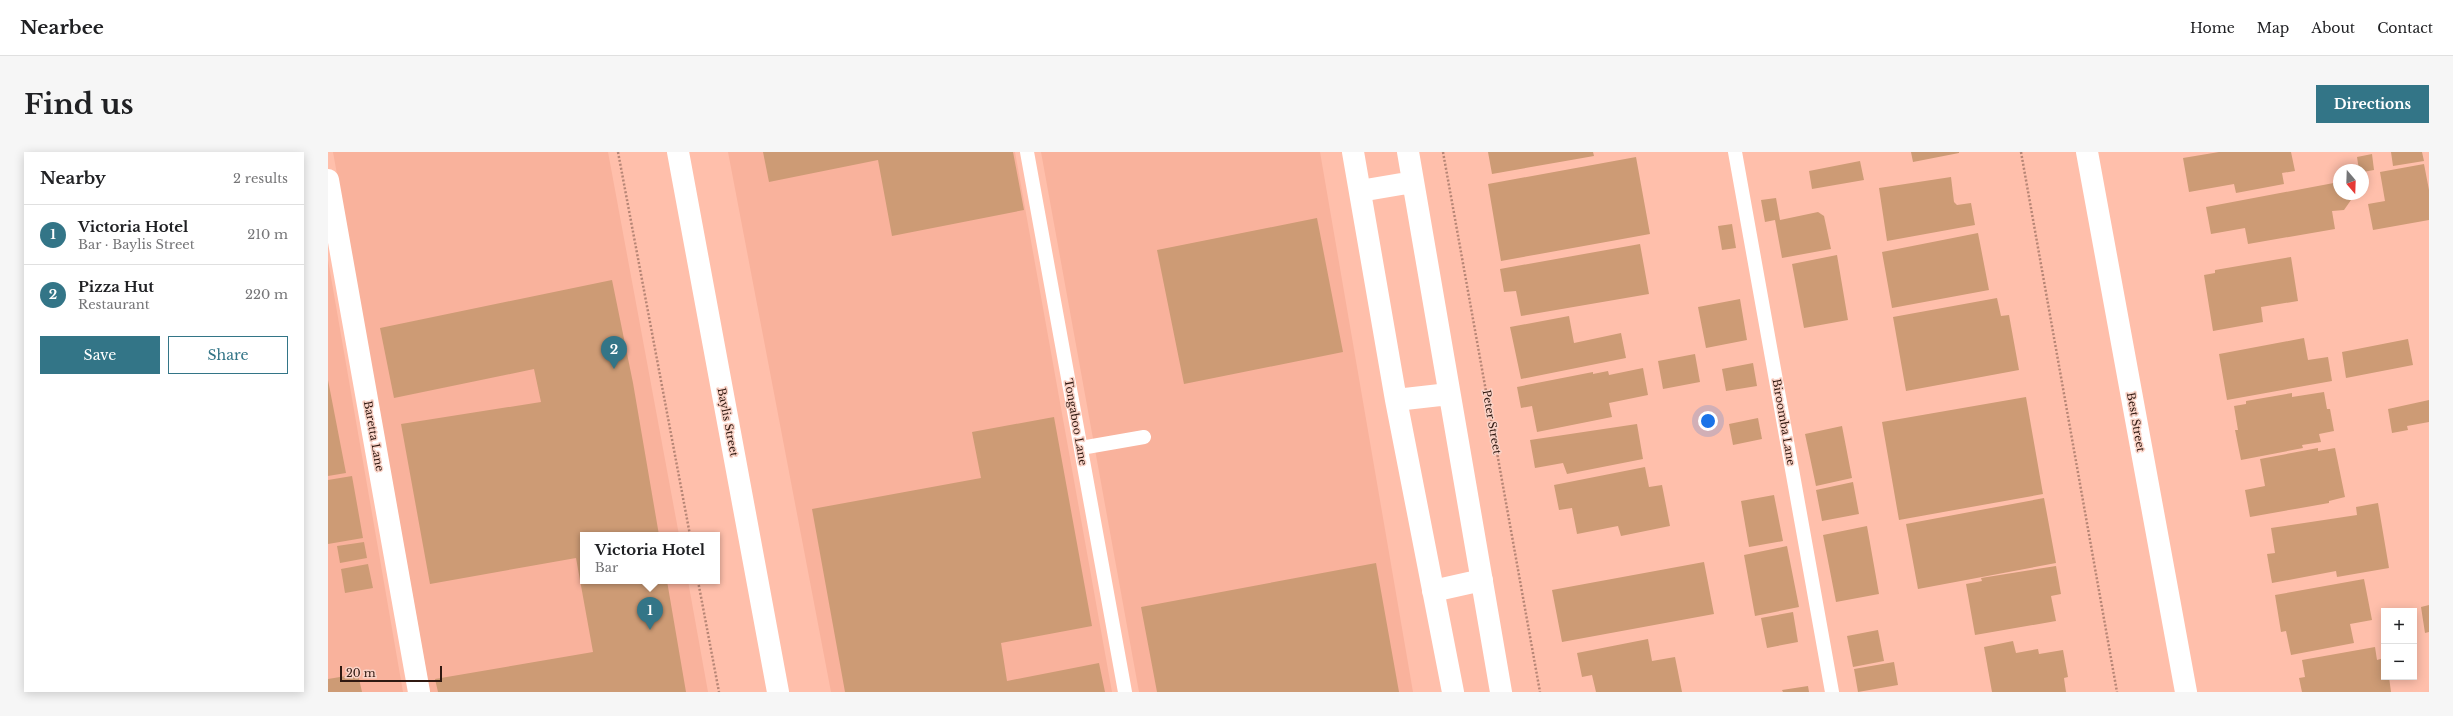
<!DOCTYPE html>
<meta charset="utf-8">
<style>
:root{--surface:#fff;--page:#f6f6f6;--text:#202124;--muted:#757577;--line:#e0e0e0;--accent:#337587}
body{margin:0;font-family:"Libre Baskerville",serif;background:var(--page);color:var(--text)}
.controls{position:absolute;right:12px;bottom:12px;display:grid;overflow:hidden;border-radius:0px;box-shadow:0 2px 10px #0003}
.controls button{width:36px;height:36px;display:grid;place-items:center;padding:0;border:0;border-bottom:1px solid var(--line);background:var(--surface);color:var(--text);font:20px sans-serif}
.compass{position:absolute;left:2005px;top:12px;width:36px;height:36px;border-radius:50%;background:var(--surface);box-shadow:0 2px 10px #0003;rotate:161deg}
.scale{position:absolute;left:12px;bottom:10px;width:102px;box-sizing:border-box;padding-left:4px;border:2px solid #301911;border-top:0;font-size:11px;line-height:14px;white-space:nowrap;color:#301911;-webkit-text-stroke:3px #fad3c7;paint-order:stroke}
.you{position:absolute;left:1380px;top:269px;width:14px;height:14px;margin:-10px;border:3px solid #fff;border-radius:50%;background:#1a73e8;box-shadow:0 0 0 6px #1a73e833}
.badge{display:grid;place-items:center;width:26px;height:26px;border-radius:50%;background:var(--accent);color:#fff;font-size:13px;font-weight:700}
.pin{position:absolute;translate:-50% -33px;filter:drop-shadow(0 1px 2px #0008)}
.pin::after{content:'';position:absolute;top:21px;width:14px;height:12px;background:inherit;clip-path:polygon(0 0,100% 0,50% 100%)}
.popup{position:absolute;left:252px;top:380px;width:140px;height:52px;box-sizing:border-box;display:grid;place-content:center;border-radius:0px;background:var(--surface);filter:drop-shadow(0 1px 3px #0005);font-size:13px;white-space:nowrap;color:var(--muted)}
.popup b{font-size:15px;color:var(--text)}
.popup::after{content:'';position:absolute;left:50%;top:100%;margin-left:-8px;border:8px solid transparent;border-top-color:var(--surface)}
.list{margin:0;padding:0;list-style:none}
h2{display:flex;justify-content:space-between;align-items:center;height:52px;margin:0;padding:0 16px;font-size:17px}
h2 small{font-size:13px;font-weight:400;color:var(--muted)}
.list li{display:grid;grid-template-columns:26px 1fr auto;gap:12px;align-items:center;box-sizing:border-box;height:60px;padding:0 16px;border-top:1px solid var(--line)}
.list b{display:block;font-size:15px;white-space:nowrap}
.list p{margin:0;font-size:13px;white-space:nowrap;color:var(--muted)}
.list em{font-size:13px;font-style:normal;color:var(--muted)}
.actions{display:flex;gap:8px;padding:12px 16px}
.actions a{flex:1;padding:9px 0;border:1px solid var(--accent);border-radius:0px;text-align:center;font-size:14px;color:var(--accent)}
.actions .main{background:var(--accent);color:#fff}
.map{position:relative;flex:none;width:2101px;height:540px;overflow:hidden;border-radius:0px}
header{display:flex;align-items:center;gap:24px;box-sizing:border-box;height:56px;padding:0 20px;background:var(--surface);border-bottom:1px solid var(--line)}
header strong{font-size:19px}
nav{display:flex;gap:22px;margin-inline-start:auto;font-size:14px}
.intro{display:flex;align-items:center;justify-content:space-between;box-sizing:border-box;height:96px;padding:0 24px}
h1{margin:0;font-size:28px}
.button{padding:10px 18px;border-radius:0px;background:var(--accent);color:#fff;font-size:14px;font-weight:700}
main{display:flex;gap:24px;padding:0 24px}
aside{flex:1;background:var(--surface);border-radius:0px;box-shadow:0 2px 10px #0003}
.map>svg:first-child{display:block}
.built{fill:#f9b29c}
.building{fill:#cd9b75}
.lines{fill:none;stroke-linecap:round;stroke-linejoin:round}
.path{stroke:#b68575;stroke-width:2.5;stroke-dasharray:2 2;stroke-linecap:butt}
.service{stroke:#fff;stroke-width:14}
.minor{stroke:#fff;stroke-width:22}
.tertiary{stroke:#fff;stroke-width:22}
.secondary{stroke:#fff;stroke-width:22}
.labels{text-anchor:middle;stroke-width:3;stroke-linejoin:round;paint-order:stroke}
.street-label{font-size:11px;fill:#301911;stroke:#fad3c7}
</style>
<header>
<strong>Nearbee</strong>
<nav><a>Home</a><a>Map</a><a>About</a><a>Contact</a></nav>
</header>
<div class="intro"><h1>Find us</h1><a class="button">Directions</a></div>
<main>
<aside>
<h2>Nearby<small>2 results</small></h2>
<ul class="list">
<li><span class="badge">1</span><div><b>Victoria Hotel</b><p>Bar · Baylis Street</p></div><em>210 m</em></li>
<li><span class="badge">2</span><div><b>Pizza Hut</b><p>Restaurant</p></div><em>220 m</em></li>
</ul>
<div class="actions"><a class="main">Save</a><a>Share</a></div>
</aside>
<div class="map">
<svg width="2101" height="540" viewBox="0 0 2101 540">
<rect width="100%" height="100%" fill="#ffbfab"/>
<path class="built" d="M 5,0 L 280,0 L 351,383 L 255,383 L 255,429 L 360,429 L 380,540 L 102,540 Z
M 400,0 L 687,0 L 784,540 L 503,540 Z
M 713,0 L 992,0 L 1085,540 L 811,540 Z
M 0,108 L 75,540 L 0,540 Z"/>
<path class="building" d="M 435,0 L 685,0 L 696,58 L 564,84 L 550,8 L 441,30 Z
M 1160,0 L 1265,0 L 1266,4 L 1164,22 Z
M 1583,0 L 1631,0 L 1631,1 L 1585,10 Z
M 1891,0 L 1963,0 L 1967,19 L 1954,21 L 1956,32 L 1908,41 L 1906,32 L 1861,40 L 1855,6 Z
M 2063,0 L 2094,0 L 2096,9 L 2065,14 Z
M 2044,2 L 2046,18 L 2035,20 L 2035,18 L 2031,18 L 2029,5 Z
M 1308,5 L 1322,82 L 1173,109 L 1160,32 Z
M 1532,9 L 1536,28 L 1484,37 L 1481,19 Z
M 2096,12 L 2101,38 L 2101,68 L 2045,78 L 2040,52 L 2057,49 L 2052,20 Z
M 1623,25 L 1626,50 L 1629,53 L 1643,51 L 1647,73 L 1559,89 L 1551,36 Z
M 2011,30 L 2011,42 L 2022,42 L 2023,48 L 2016,58 L 2004,59 L 2007,77 L 1920,92 L 1917,76 L 1883,82 L 1878,55 Z
M 1448,46 L 1452,68 L 1490,60 L 1496,64 L 1503,97 L 1454,106 L 1447,68 L 1437,70 L 1433,48 Z
M 989,66 L 1015,200 L 856,232 L 829,98 Z
M 1404,72 L 1408,96 L 1394,98 L 1390,74 Z
M 1650,81 L 1661,138 L 1564,156 L 1554,100 Z
M 1312,92 L 1321,142 L 1193,164 L 1188,139 L 1176,140 L 1172,117 Z
M 1509,103 L 1520,168 L 1476,176 L 1464,112 Z
M 1963,105 L 1970,149 L 1933,155 L 1935,170 L 1885,179 L 1876,123 L 1887,121 L 1887,118 Z
M 284,128 L 305,231 L 331,383 L 255,383 L 255,429 L 339,429 L 358,540 L 110,540 L 107,527 L 265,500 L 248,406 L 102,432 L 73,272 L 213,250 L 206,217 L 66,246 L 52,176 Z
M 1669,146 L 1673,164 L 1681,163 L 1691,218 L 1578,239 L 1565,165 Z
M 1412,147 L 1419,188 L 1378,196 L 1370,155 Z
M 1241,164 L 1246,191 L 1293,181 L 1298,206 L 1193,227 L 1182,175 Z
M 1976,186 L 1980,208 L 2000,205 L 2004,229 L 1899,248 L 1891,202 Z
M 2080,187 L 2085,213 L 2018,226 L 2014,200 Z
M 1367,202 L 1372,230 L 1335,237 L 1330,209 Z
M 1425,211 L 1429,234 L 1398,239 L 1394,217 Z
M 1315,216 L 1320,243 L 1281,251 L 1284,265 L 1209,280 L 1204,254 L 1193,256 L 1189,235 L 1265,220 L 1265,222 L 1280,219 L 1281,223 Z
M 0,228 L 18,321 L 0,324 Z
M 1996,240 L 1999,257 L 2002,257 L 2006,279 L 1991,282 L 1993,290 L 1974,293 L 1975,296 L 1913,308 L 1907,278 L 1910,278 L 1906,254 L 1918,252 L 1918,249 L 1964,241 L 1964,245 Z
M 1698,245 L 1715,342 L 1571,368 L 1554,270 Z
M 2101,248 L 2101,270 L 2079,274 L 2080,278 L 2064,281 L 2060,257 Z
M 726,265 L 764,474 L 673,491 L 679,529 L 771,511 L 777,540 L 517,540 L 484,357 L 653,326 L 644,280 Z
M 1430,266 L 1434,287 L 1405,293 L 1401,272 Z
M 1309,272 L 1315,307 L 1239,322 L 1235,311 L 1207,316 L 1202,288 Z
M 1514,274 L 1524,326 L 1488,334 L 1477,282 Z
M 1990,296 L 1990,299 L 2007,296 L 2017,345 L 2001,349 L 2001,351 L 1922,365 L 1917,338 L 1937,334 L 1932,307 Z
M 1317,315 L 1321,335 L 1334,333 L 1342,374 L 1293,384 L 1290,374 L 1249,382 L 1244,356 L 1231,358 L 1226,333 Z
M 24,324 L 35,386 L 0,392 L 0,328 Z
M 1525,330 L 1531,362 L 1494,369 L 1488,338 Z
M 1446,343 L 1455,389 L 1421,395 L 1413,349 Z
M 1716,346 L 1728,411 L 1590,437 L 1578,372 Z
M 2050,351 L 2061,416 L 2009,425 L 2008,419 L 1944,431 L 1939,402 L 1947,401 L 1943,376 L 2029,363 L 2028,355 Z
M 1539,374 L 1551,442 L 1508,450 L 1495,383 Z
M 36,390 L 39,406 L 12,411 L 9,394 Z
M 1459,394 L 1471,455 L 1427,464 L 1416,403 Z
M 1376,410 L 1386,462 L 1234,490 L 1224,438 Z
M 1048,411 L 1071,540 L 829,540 L 813,455 Z
M 40,412 L 45,436 L 17,441 L 13,417 Z
M 1728,414 L 1733,442 L 1723,444 L 1728,469 L 1647,483 L 1638,432 L 1654,429 L 1653,426 Z
M 2036,427 L 2044,468 L 2022,472 L 2026,491 L 1963,503 L 1958,479 L 1953,480 L 1947,443 Z
M 2101,453 L 2101,480 L 2097,481 L 2093,455 Z
M 1465,460 L 1470,490 L 1439,496 L 1433,466 Z
M 1550,478 L 1556,509 L 1525,515 L 1519,484 Z
M 1320,487 L 1324,509 L 1347,505 L 1354,540 L 1268,540 L 1264,523 L 1254,525 L 1249,501 Z
M 1685,489 L 1688,501 L 1710,497 L 1711,502 L 1735,498 L 1740,525 L 1736,526 L 1738,540 L 1664,540 L 1656,495 Z
M 2047,495 L 2049,508 L 2056,506 L 2056,525 L 2061,525 L 2063,540 L 1974,540 L 1971,526 L 1977,525 L 1974,508 Z
M 1566,510 L 1570,533 L 1530,540 L 1526,517 Z
M 30,522 L 34,540 L 0,540 L 0,527 Z
M 1480,534 L 1481,540 L 1455,540 L 1454,538 Z"/>
<g class="lines">
<path class="path" d="M 290,0 L 362,383
M 1115,0 L 1212,540
M 1693,0 L 1789,540
M 370,429 L 391,540"/>
<path class="service" d="M 699,0 L 797,540
M 1407,0 L 1504,540
M 753,296 L 816,285"/>
<path class="minor" d="M 1025,0 L 1068,248 L 1125,540
M 1080,0 L 1173,540
M 0,28 L 91,540
M 1032,39 L 1085,30
M 1068,248 L 1121,242
M 1105,439 L 1154,428"/>
<path class="tertiary" d="M 1759,0 L 1858,540"/>
<path class="secondary" d="M 350,0 L 450,540"/>
</g>
<g class="labels">
<g class="street-label">
<text transform="translate(400 270) rotate(79)" y="4">Baylis Street</text>
<text transform="translate(748 270) rotate(80)" y="4">Tongaboo Lane</text>
<text transform="translate(1164 270) rotate(80)" y="4">Peter Street</text>
<text transform="translate(1456 270) rotate(80)" y="4">Biroomba Lane</text>
<text transform="translate(1808 270) rotate(80)" y="4">Best Street</text>
<text transform="translate(46 284) rotate(80)" y="4">Baretta Lane</text>
</g>
</g>
</svg>
<div class="controls">
<button>+</button>
<button>−</button>
</div>
<svg class="compass" viewBox="-18 -18 36 36"><path d="M0-13l5 13h-10z" fill="#e53935"/><path d="M0 13l5-13h-10z" fill="#757577"/></svg>
<div class="scale">20 m</div>
<div class="you"></div>
<div class="pin badge" style="left:322px;top:478px">1</div>
<div class="popup"><b>Victoria Hotel</b>Bar</div>
<div class="pin badge" style="left:286px;top:217px">2</div>
</div>
</main>
